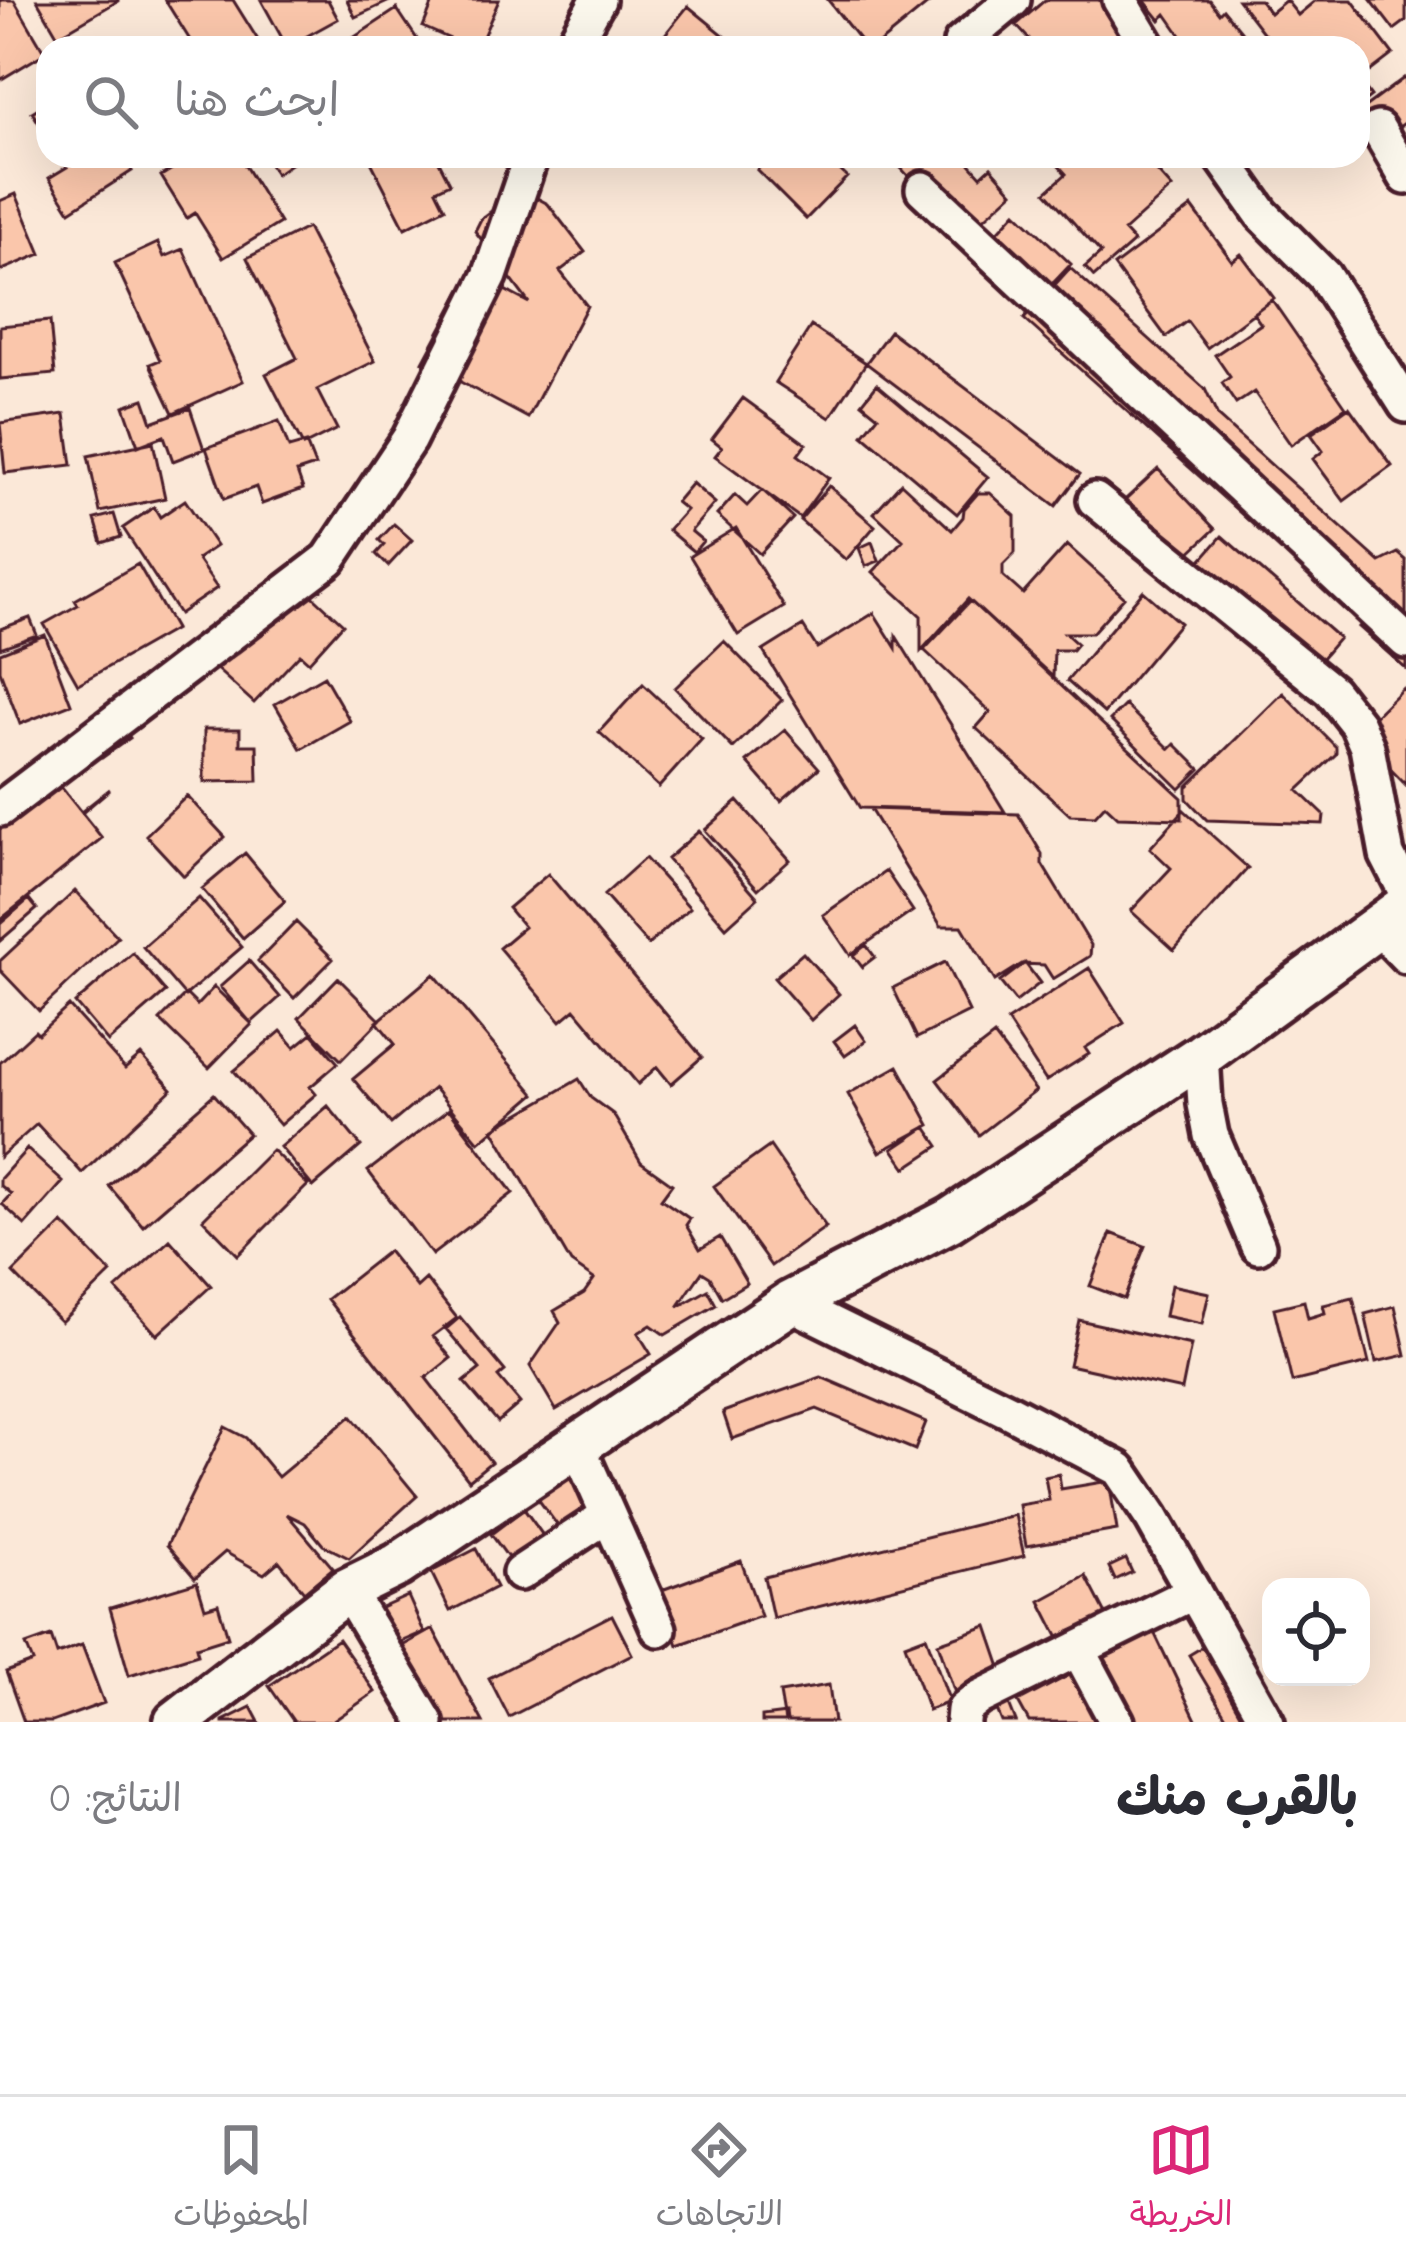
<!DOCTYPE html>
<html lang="ar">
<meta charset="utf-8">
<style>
:root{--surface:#fff;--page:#f7f7f7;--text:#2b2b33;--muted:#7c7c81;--line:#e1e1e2;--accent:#db2777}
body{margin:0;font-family:"Comic Neue","Playpen Sans Arabic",sans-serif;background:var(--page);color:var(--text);direction:rtl}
.controls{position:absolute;right:36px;bottom:36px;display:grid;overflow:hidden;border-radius:24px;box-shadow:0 12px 48px #0002}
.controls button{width:108px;height:108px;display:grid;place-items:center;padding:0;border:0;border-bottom:3px solid var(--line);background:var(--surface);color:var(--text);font:60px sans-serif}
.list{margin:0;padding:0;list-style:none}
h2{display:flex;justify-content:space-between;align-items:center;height:156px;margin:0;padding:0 48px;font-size:51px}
h2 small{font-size:39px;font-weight:400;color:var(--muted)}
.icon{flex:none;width:66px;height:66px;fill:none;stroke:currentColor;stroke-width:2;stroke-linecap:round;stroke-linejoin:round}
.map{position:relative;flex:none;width:1406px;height:1722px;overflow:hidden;direction:ltr}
.search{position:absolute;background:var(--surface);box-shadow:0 12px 48px #0002;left:36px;right:36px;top:36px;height:132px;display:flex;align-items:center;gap:30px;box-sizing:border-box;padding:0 42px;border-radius:36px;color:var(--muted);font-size:45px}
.sheet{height:372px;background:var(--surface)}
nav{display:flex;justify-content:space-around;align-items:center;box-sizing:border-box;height:168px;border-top:3px solid var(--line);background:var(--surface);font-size:33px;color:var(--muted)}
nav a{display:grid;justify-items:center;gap:6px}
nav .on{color:var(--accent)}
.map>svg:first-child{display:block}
.building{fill:#fac6ab;stroke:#4a1f2b;stroke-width:3}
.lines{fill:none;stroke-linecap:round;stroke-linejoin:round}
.minor-casing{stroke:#4a1f2b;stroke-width:42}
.major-casing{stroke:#4a1f2b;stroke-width:51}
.minor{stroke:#fbf7ec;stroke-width:33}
.major{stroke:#fbf7ec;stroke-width:42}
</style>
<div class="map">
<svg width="1406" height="1722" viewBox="0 0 1406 1722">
<rect width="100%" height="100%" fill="#fbe8d8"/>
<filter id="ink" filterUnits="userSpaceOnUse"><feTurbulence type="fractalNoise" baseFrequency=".00833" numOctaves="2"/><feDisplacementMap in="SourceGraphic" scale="24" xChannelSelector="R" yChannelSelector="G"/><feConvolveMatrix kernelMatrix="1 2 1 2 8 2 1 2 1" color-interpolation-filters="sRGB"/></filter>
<g filter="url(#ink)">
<path class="building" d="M 0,0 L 14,0 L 45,53 L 0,80 Z
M 37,0 L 118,0 L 118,1 L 58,36 Z
M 165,0 L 233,0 L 263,48 L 195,48 Z
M 261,0 L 328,0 L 338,19 L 287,47 Z
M 347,0 L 392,0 L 355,17 Z
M 434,0 L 499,0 L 478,48 L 471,48 L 423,27 Z
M 828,0 L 933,0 L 874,48 L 866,48 Z
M 1045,0 L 1099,0 L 1126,32 L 1108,48 L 1037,48 L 1016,25 Z
M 1144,0 L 1209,0 L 1219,13 L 1223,9 L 1255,48 L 1190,48 L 1166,14 L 1160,20 Z
M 1238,0 L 1260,0 L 1270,13 L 1286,0 L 1298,15 L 1316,0 L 1352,0 L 1393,54 L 1359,80 L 1371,96 L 1358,106 L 1358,48 L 1275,48 Z
M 1371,0 L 1406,0 L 1406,21 L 1394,30 Z
M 688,6 L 726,37 L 717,48 L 654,48 Z
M 397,9 L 423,48 L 338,48 Z
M 1404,78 L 1406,81 L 1406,122 L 1374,145 L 1358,123 L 1358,112 Z
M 48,102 L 48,138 L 32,112 Z
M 59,156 L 123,156 L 132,171 L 70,211 L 49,178 L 67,167 Z
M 193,156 L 239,156 L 280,223 L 223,258 L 195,213 L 187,218 L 161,176 Z
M 264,156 L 302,156 L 276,174 Z
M 378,156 L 436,156 L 450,183 L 436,190 L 445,208 L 405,228 L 370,160 Z
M 770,156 L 825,156 L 847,177 L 806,219 L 757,170 Z
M 869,156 L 963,156 L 981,176 L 991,167 L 1013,192 L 964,237 L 890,156 L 879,166 Z
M 1050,156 L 1143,156 L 1172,188 L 1124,231 L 1134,242 L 1094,277 L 1085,267 L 1101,253 L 1046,192 L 1066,174 Z
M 520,189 L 548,204 L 585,252 L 560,271 L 587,306 L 528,418 L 423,362 L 461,291 L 480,277 L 529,303 L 475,231 L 481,219 Z
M 16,194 L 41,254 L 0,271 L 0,201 Z
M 1192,207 L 1232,261 L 1241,254 L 1274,298 L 1207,348 L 1187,321 L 1166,337 L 1114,266 Z
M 1016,212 L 1071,264 L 1037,300 L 983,248 Z
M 307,228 L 375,361 L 317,390 L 337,429 L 303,446 L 266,374 L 297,358 L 247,258 Z
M 158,243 L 164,257 L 183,249 L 243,381 L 173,413 L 150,364 L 160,360 L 115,263 Z
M 1070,268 L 1205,389 L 1218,417 L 1380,562 L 1398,553 L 1406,560 L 1406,669 L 1359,627 L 1363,623 L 1024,319 Z
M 1272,300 L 1346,407 L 1291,445 L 1254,392 L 1236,404 L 1222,383 L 1230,377 L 1215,355 L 1261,324 L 1253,313 Z
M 50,321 L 55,374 L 0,379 L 0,326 Z
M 811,326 L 866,363 L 830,418 L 775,382 Z
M 890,331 L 1080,474 L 1056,506 L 866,363 Z
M 877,384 L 988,477 L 957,514 L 863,435 L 878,416 L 862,403 Z
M 743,398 L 806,444 L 798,455 L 829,478 L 800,518 L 715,456 L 722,447 L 712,439 Z
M 144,399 L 152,422 L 190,408 L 204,449 L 173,461 L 164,436 L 138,446 L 124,406 Z
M 1349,407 L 1392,466 L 1344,501 L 1313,459 L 1323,451 L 1311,434 Z
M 65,414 L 72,465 L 5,473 L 0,423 Z
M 279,421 L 289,448 L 306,443 L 315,466 L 297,472 L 303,489 L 262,504 L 256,487 L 224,499 L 206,448 Z
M 153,442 L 165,498 L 100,512 L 88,456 Z
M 1158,469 L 1215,529 L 1171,570 L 1114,510 Z
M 692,483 L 715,503 L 691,531 L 703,541 L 694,552 L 668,530 L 686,510 L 676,502 Z
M 901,483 L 952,530 L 963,517 L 964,509 L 978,493 L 990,493 L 1015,516 L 1015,553 L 1003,565 L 1003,576 L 1023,594 L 1067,545 L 1124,597 L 1092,633 L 1065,633 L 1077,644 L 1072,650 L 1054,650 L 1053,677 L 968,599 L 921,651 L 921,616 L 873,572 L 903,540 L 874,513 Z
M 829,486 L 875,526 L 846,560 L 800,520 Z
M 762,490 L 793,518 L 760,554 L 717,515 L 735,495 L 747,506 Z
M 185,500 L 216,546 L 197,559 L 217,588 L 179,614 L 123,528 L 154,507 L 160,517 Z
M 114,514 L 121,537 L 102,543 L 95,519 Z
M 394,524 L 412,540 L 388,566 L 376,554 L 384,545 L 379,540 Z
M 736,528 L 784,607 L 738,635 L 690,556 Z
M 1222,536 L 1339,638 L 1304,679 L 1187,576 Z
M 872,542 L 879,561 L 866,566 L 859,548 Z
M 138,564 L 175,629 L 78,684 L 44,624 L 78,605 L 75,600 Z
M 289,574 L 343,624 L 309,662 L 300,654 L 254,703 L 202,656 Z
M 1143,591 L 1180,623 L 1104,713 L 1067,681 Z
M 970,601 L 1182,798 L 1182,819 L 1118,817 L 1105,805 L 1095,816 L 1070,815 L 976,728 L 990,712 L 924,650 Z
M 874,613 L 896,648 L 896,636 L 1005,812 L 860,808 L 763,651 L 803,626 L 817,648 Z
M 30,618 L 37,635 L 0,648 L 0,629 Z
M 45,635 L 71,704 L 20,724 L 0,671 L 0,653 Z
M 724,641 L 782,700 L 733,748 L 675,688 Z
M 324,676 L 350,721 L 301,749 L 275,704 Z
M 643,684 L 702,739 L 659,787 L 599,732 Z
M 1403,688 L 1406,692 L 1406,785 L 1356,734 Z
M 1283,693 L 1336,747 L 1336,754 L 1298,790 L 1324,815 L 1323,824 L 1207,820 L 1187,799 L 1187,787 Z
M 1125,705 L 1170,749 L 1175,744 L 1200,769 L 1180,789 L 1110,720 Z
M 120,724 L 130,738 L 102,758 L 92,745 Z
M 204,729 L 240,729 L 240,745 L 257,745 L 258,781 L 204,782 Z
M 785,730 L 819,768 L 781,801 L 747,762 Z
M 57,782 L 81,812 L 110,789 L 82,813 L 102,838 L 0,920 L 0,828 Z
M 187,796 L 225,837 L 184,876 L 146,835 Z
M 738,801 L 790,860 L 758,889 L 705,830 Z
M 870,809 L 1018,814 L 1042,854 L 1042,864 L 1091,945 L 1090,956 L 1053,979 L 1044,965 L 1022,964 L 995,981 L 962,926 L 941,926 Z
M 1184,810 L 1248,868 L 1174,950 L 1131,911 L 1171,868 L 1150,848 Z
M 699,831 L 758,898 L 726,927 L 667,859 Z
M 245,853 L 285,901 L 243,938 L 202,889 Z
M 645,858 L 690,908 L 648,945 L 604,895 Z
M 886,871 L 913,911 L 850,955 L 823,915 Z
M 548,874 L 702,1057 L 671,1084 L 657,1067 L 638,1084 L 575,1009 L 561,1021 L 499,948 L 524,927 L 508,908 Z
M 75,891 L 118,937 L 39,1011 L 0,970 L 0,961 Z
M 199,898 L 242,947 L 185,996 L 143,947 Z
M 29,899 L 37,909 L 0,941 L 0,924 Z
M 296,922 L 333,959 L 294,998 L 258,961 Z
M 866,945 L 875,957 L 862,967 L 853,955 Z
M 133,953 L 166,992 L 108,1042 L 75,1003 Z
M 803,953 L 839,994 L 811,1020 L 774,978 Z
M 249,961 L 280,997 L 251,1023 L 220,987 Z
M 945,962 L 969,1012 L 917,1038 L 893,988 Z
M 1025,963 L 1040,983 L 1016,1002 L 1000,982 Z
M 1089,968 L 1124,1023 L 1085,1048 L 1089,1054 L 1046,1081 L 1007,1021 Z
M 434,974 L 535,1094 L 479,1142 L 434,1088 L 391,1124 L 353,1079 L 395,1044 L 377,1022 Z
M 338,978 L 380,1020 L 341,1060 L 299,1018 Z
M 214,987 L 252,1024 L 209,1068 L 160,1020 L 186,994 L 197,1005 Z
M 69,1006 L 125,1069 L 141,1055 L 172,1089 L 82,1173 L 37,1124 L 0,1157 L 0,1063 L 35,1031 L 38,1034 Z
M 855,1025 L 866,1041 L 845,1056 L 834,1041 Z
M 281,1031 L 295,1047 L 312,1033 L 338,1063 L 310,1087 L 316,1094 L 280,1125 L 234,1071 Z
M 994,1036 L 1036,1091 L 979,1135 L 937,1080 Z
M 898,1066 L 930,1125 L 880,1152 L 848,1094 Z
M 579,1079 L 591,1098 L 613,1114 L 641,1162 L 672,1184 L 661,1199 L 690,1219 L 686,1225 L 700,1249 L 720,1237 L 747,1283 L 722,1298 L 710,1277 L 702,1272 L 678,1307 L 708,1290 L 716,1305 L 665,1335 L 651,1325 L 638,1333 L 651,1354 L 556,1410 L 530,1366 L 560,1322 L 554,1311 L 584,1293 L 594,1279 L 571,1263 L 493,1129 Z
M 214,1094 L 249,1134 L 143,1226 L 109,1186 Z
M 328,1106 L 361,1146 L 313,1187 L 280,1147 Z
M 449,1109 L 513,1193 L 432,1255 L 368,1171 Z
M 926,1127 L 939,1146 L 906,1168 L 893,1149 Z
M 770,1146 L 826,1227 L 771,1266 L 714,1186 Z
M 27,1149 L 63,1182 L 25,1225 L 2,1204 L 11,1194 L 0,1185 L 0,1179 Z
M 272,1150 L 308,1185 L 238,1255 L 203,1219 Z
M 63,1223 L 111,1273 L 61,1322 L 13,1273 Z
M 1111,1233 L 1145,1246 L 1124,1299 L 1090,1286 Z
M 170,1240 L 211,1286 L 157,1335 L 116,1289 Z
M 388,1251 L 417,1287 L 426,1279 L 457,1318 L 433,1336 L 451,1358 L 426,1378 L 491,1462 L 469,1480 L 327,1299 Z
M 1171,1285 L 1209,1293 L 1202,1324 L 1165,1316 Z
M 1353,1298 L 1369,1363 L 1292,1382 L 1274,1308 L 1304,1301 L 1308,1318 L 1325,1313 L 1323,1305 Z
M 1395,1306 L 1406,1355 L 1376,1362 L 1365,1314 Z
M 460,1317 L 505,1371 L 498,1377 L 520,1403 L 498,1422 L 464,1382 L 480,1369 L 446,1329 Z
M 1079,1320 L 1191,1345 L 1182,1390 L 1069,1365 Z
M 821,1377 L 926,1422 L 915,1450 L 817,1409 L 732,1439 L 723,1412 Z
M 351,1416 L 417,1496 L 349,1558 L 323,1545 L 305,1523 L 287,1514 L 333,1568 L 304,1592 L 279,1561 L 264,1574 L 225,1552 L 195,1578 L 167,1545 L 225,1427 L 246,1438 L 278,1477 Z
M 1059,1474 L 1061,1489 L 1109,1481 L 1117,1530 L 1026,1546 L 1019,1505 L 1049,1500 L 1045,1477 Z
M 568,1476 L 593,1510 L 563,1533 L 538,1499 Z
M 524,1509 L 547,1541 L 514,1566 L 491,1534 Z
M 1015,1515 L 1024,1556 L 773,1618 L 764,1577 Z
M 476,1549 L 496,1587 L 450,1611 L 431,1572 Z
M 1126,1559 L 1132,1572 L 1115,1580 L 1109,1567 Z
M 741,1561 L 761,1616 L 678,1645 L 659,1591 Z
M 1086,1576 L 1113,1628 L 1066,1652 L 1040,1601 Z
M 197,1582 L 205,1608 L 218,1604 L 228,1637 L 196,1647 L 198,1654 L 129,1675 L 110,1608 Z
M 408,1596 L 424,1632 L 394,1645 L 379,1609 Z
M 612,1615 L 632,1654 L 509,1717 L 489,1678 Z
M 987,1626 L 1004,1676 L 955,1693 L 938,1643 Z
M 433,1629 L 483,1722 L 433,1722 L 395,1650 Z
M 1153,1630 L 1197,1722 L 1131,1722 L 1099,1656 Z
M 51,1636 L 57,1654 L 82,1645 L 104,1703 L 52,1722 L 24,1722 L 6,1672 L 33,1662 L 26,1645 Z
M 926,1636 L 950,1702 L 928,1710 L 905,1644 Z
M 1219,1637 L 1251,1722 L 1229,1722 L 1189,1655 Z
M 338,1639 L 375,1692 L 332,1722 L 294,1722 L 269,1686 Z
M 1079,1670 L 1106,1722 L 1029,1722 L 1018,1702 Z
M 829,1685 L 834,1722 L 785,1722 L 780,1693 Z
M 1008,1702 L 1016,1722 L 1002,1722 L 996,1707 Z
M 251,1707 L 259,1722 L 223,1722 L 223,1721 Z
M 786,1714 L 787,1722 L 762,1722 L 762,1717 Z"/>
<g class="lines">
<g class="minor-casing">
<path id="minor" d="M 1120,0 L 1149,48
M 961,43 L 1013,0
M 571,48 L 598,0
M 1378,129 L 1406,177
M 1221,156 L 1262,214 L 1324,276 L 1406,405
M 923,189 L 1406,641
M 1095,500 L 1331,691 L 1357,724 L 1367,747 L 1387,855 L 1406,892
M 0,809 L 329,559 L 409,439 L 490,276 L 531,156
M 1379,928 L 1406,956
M 1202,1055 L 1205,1104 L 1211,1135 L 1258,1246
M 790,1303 L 1009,1411 L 1119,1469 L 1152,1518 L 1267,1722
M 577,1445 L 659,1629
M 520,1573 L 608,1515
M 347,1590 L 426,1722
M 1078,1649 L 1117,1722
M 963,1722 L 964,1710 L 979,1698 L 1194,1592"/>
</g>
<g class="major-casing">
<path id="major" d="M 176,1722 L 347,1590 L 398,1565 L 790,1303 L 950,1220 L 1202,1055 L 1406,906"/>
</g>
<use href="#minor" class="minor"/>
<use href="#major" class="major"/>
</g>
</g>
</svg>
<div class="controls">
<button><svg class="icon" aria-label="locate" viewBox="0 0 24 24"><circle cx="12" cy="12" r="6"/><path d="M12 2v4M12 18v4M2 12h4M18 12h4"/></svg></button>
</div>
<div class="search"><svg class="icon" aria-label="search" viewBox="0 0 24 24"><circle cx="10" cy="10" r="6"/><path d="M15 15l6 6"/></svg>ابحث هنا</div>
</div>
<section class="sheet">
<h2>بالقرب منك<small>النتائج: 0</small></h2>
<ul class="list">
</ul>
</section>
<nav>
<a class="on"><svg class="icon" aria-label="map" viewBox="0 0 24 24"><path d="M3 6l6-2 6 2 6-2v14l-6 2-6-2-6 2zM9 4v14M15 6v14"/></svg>الخريطة</a>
<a><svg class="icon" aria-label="directions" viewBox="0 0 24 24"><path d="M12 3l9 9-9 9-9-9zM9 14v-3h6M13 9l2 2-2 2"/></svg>الاتجاهات</a>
<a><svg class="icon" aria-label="saved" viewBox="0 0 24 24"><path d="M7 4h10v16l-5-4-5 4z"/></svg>المحفوظات</a>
</nav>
